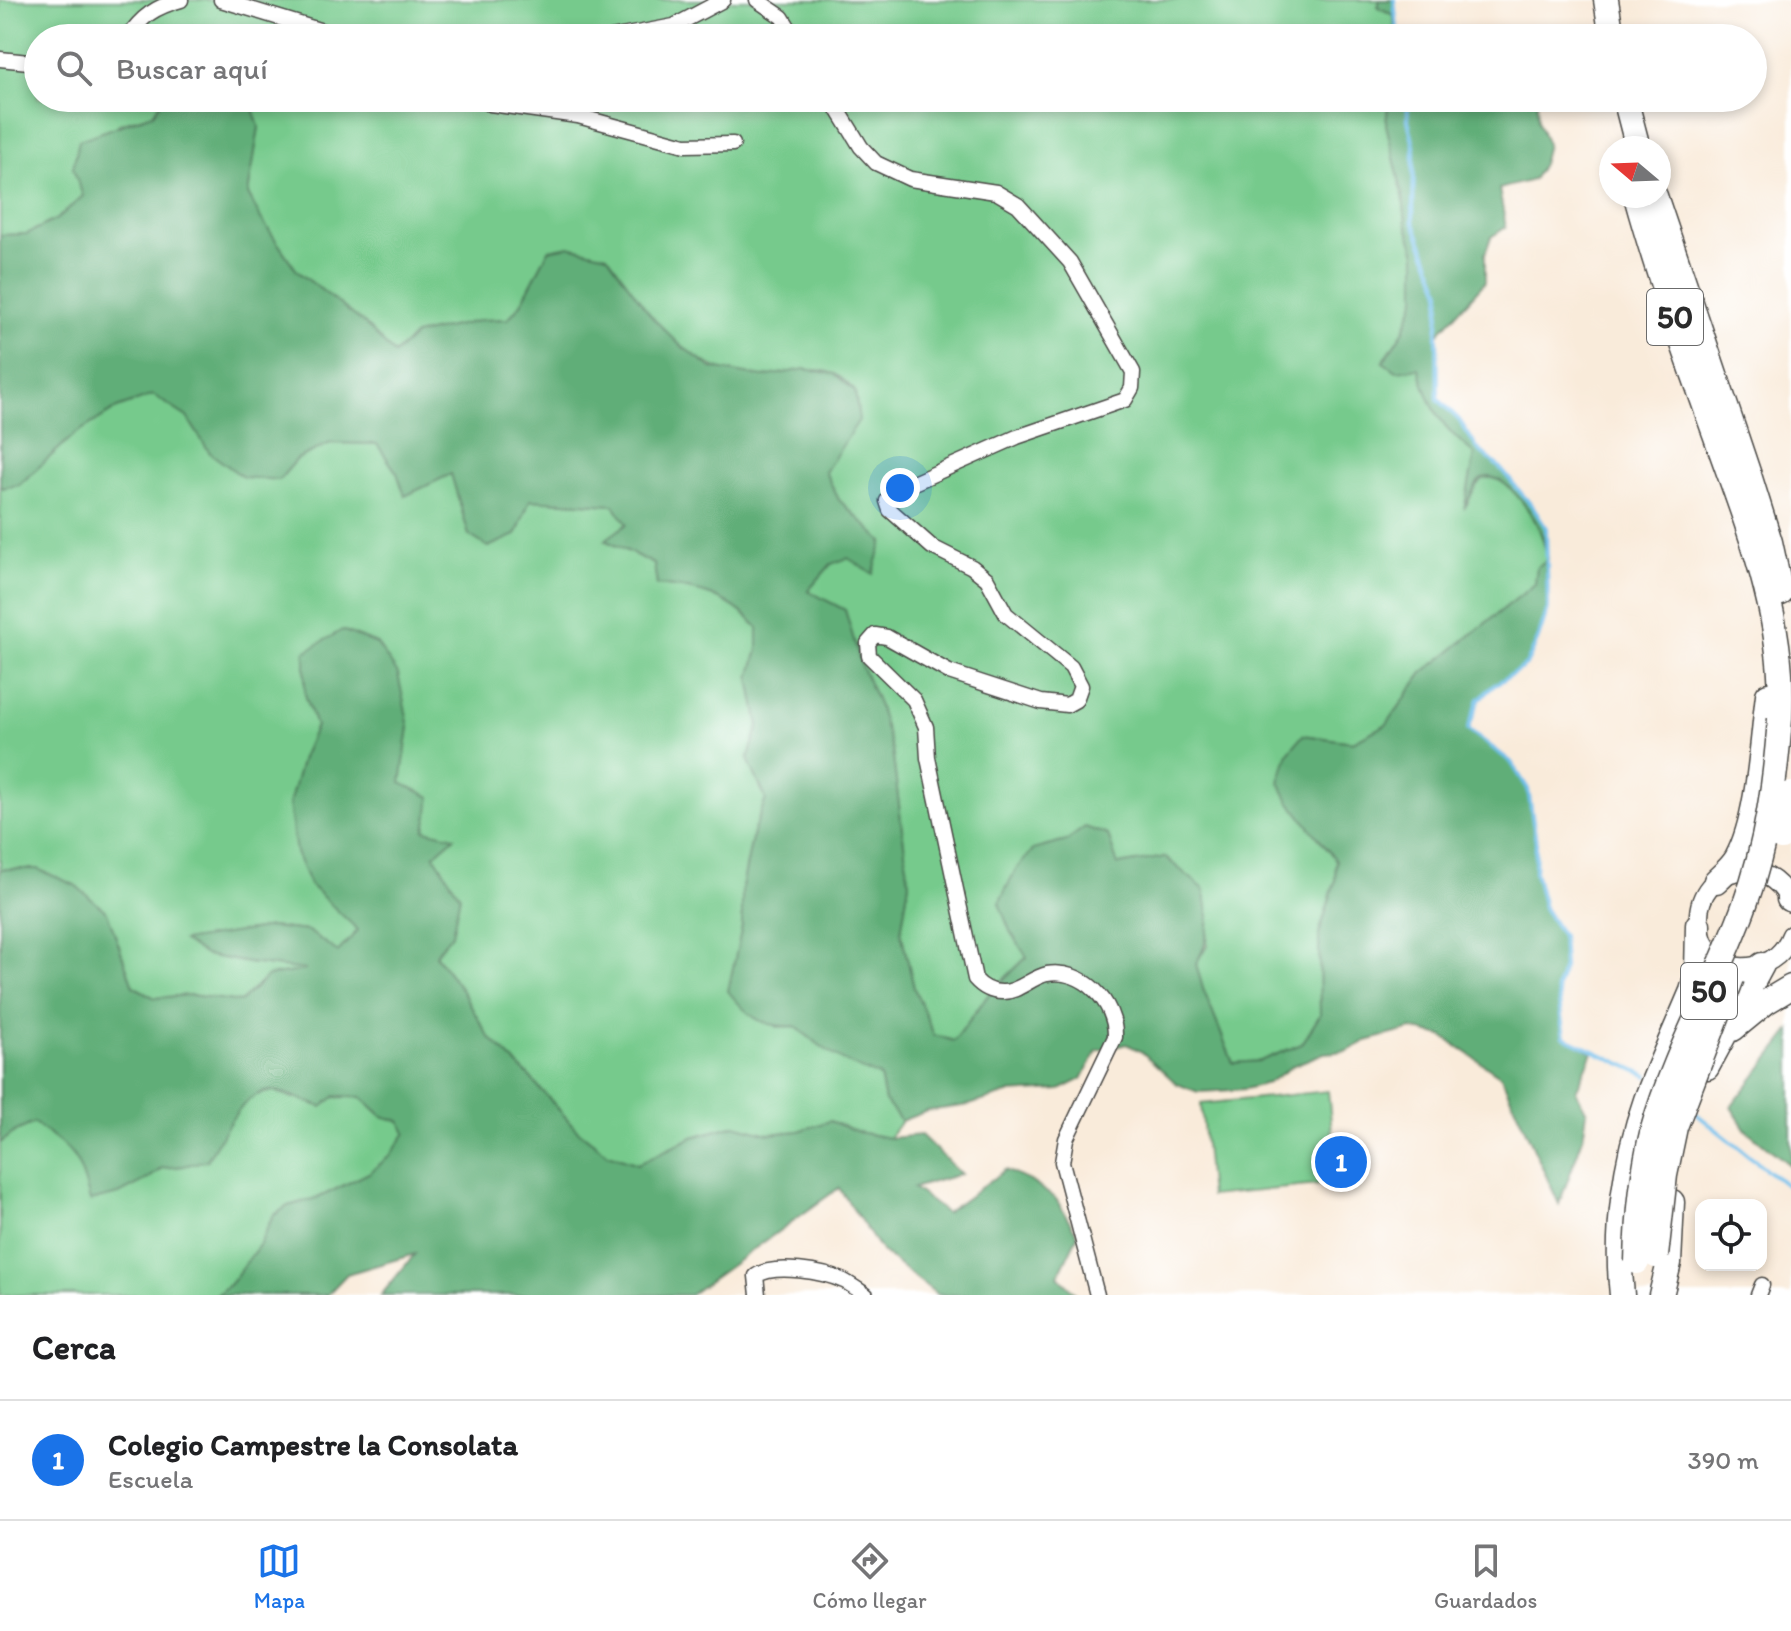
<!DOCTYPE html>
<html lang="es">
<meta charset="utf-8">
<style>
:root{--surface:#fff;--page:#f6f6f6;--text:#202124;--muted:#757577;--line:#e0e0e0;--accent:#1a73e8}
body{margin:0;font-family:Itim,sans-serif;background:var(--page);color:var(--text)}
.controls{position:absolute;right:24px;bottom:24px;display:grid;overflow:hidden;border-radius:16px;box-shadow:0 4px 12px #0003}
.controls button{width:72px;height:72px;display:grid;place-items:center;padding:0;border:0;border-bottom:2px solid var(--line);background:var(--surface);color:var(--text);font:40px sans-serif}
.compass{position:absolute;left:1599px;top:136px;width:72px;height:72px;border-radius:50%;background:var(--surface);box-shadow:0 4px 12px #0003;rotate:289deg}
.you{position:absolute;left:900px;top:488px;width:28px;height:28px;margin:-20px;border:6px solid #fff;border-radius:50%;background:#1a73e8;box-shadow:0 0 0 12px #1a73e833}
.badge{display:grid;place-items:center;width:52px;height:52px;border-radius:50%;background:var(--accent);color:#fff;font-size:26px;font-weight:700}
.pin{position:absolute;translate:-50% -50%;border:4px solid #fff;box-shadow:0 2px 8px #0006}
.list{margin:0;padding:0;list-style:none}
h2{display:flex;justify-content:space-between;align-items:center;height:104px;margin:0;padding:0 32px;font-size:34px}
h2 small{font-size:26px;font-weight:400;color:var(--muted)}
.list li{display:grid;grid-template-columns:52px 1fr auto;gap:24px;align-items:center;box-sizing:border-box;height:120px;padding:0 32px;border-top:2px solid var(--line)}
.list b{display:block;font-size:30px;white-space:nowrap}
.list p{margin:0;font-size:26px;white-space:nowrap;color:var(--muted)}
.list em{font-size:26px;font-style:normal;color:var(--muted)}
.icon{flex:none;width:44px;height:44px;fill:none;stroke:currentColor;stroke-width:2;stroke-linecap:round;stroke-linejoin:round}
.map{position:relative;flex:none;width:1791px;height:1295px;overflow:hidden}
.search{position:absolute;background:var(--surface);box-shadow:0 4px 12px #0003;left:24px;right:24px;top:24px;height:88px;display:flex;align-items:center;gap:20px;box-sizing:border-box;padding:0 28px;border-radius:44px;color:var(--muted);font-size:30px}
.sheet{height:224px;background:var(--surface)}
nav{display:flex;justify-content:space-around;align-items:center;box-sizing:border-box;height:112px;border-top:2px solid var(--line);background:var(--surface);font-size:22px;color:var(--muted)}
nav a{display:grid;justify-items:center;gap:4px}
nav .on{color:var(--accent)}
.map>svg:first-child{display:block}
.green{fill:#76ca8c;stroke:#507a5c;stroke-width:2}
.forest{fill:#60ae78;stroke:#466c52;stroke-width:2}
.lines{fill:none;stroke-linecap:round;stroke-linejoin:round}
.stream{stroke:#72c0ec;stroke-width:4}
.street-casing{stroke:#4a4845;stroke-width:17}
.secondary-casing{stroke:#4a4845;stroke-width:21}
.highway-casing{stroke:#4a4845;stroke-width:27}
.street{stroke:#fff;stroke-width:14}
.secondary{stroke:#fff;stroke-width:18}
.highway{stroke:#fff;stroke-width:24}
.highway-bridge-casing{stroke:#4a4845;stroke-width:27;stroke-linecap:butt}
.highway-bridge{stroke:#fff;stroke-width:24}
.labels{text-anchor:middle;stroke-width:7;stroke-linejoin:round;paint-order:stroke}
.shield{fill:#fff;stroke:#6b6b6b;stroke-width:2}
.shield-label{font-size:32px;font-weight:bold;fill:#2b2b2b}
</style>
<div class="map">
<svg width="1791" height="1295" viewBox="0 0 1791 1295">
<rect width="100%" height="100%" fill="#fff"/>
<filter id="ink" filterUnits="userSpaceOnUse"><feTurbulence type="fractalNoise" baseFrequency=".0125" numOctaves="2"/><feDisplacementMap in="SourceGraphic" scale="16" xChannelSelector="R" yChannelSelector="G"/><feConvolveMatrix kernelMatrix="1 2 1 2 8 2 1 2 1" color-interpolation-filters="sRGB"/></filter>
<filter id="wash" filterUnits="userSpaceOnUse"><feTurbulence type="fractalNoise" baseFrequency=".006" numOctaves="4" result="noise"/><feDisplacementMap in="SourceGraphic" scale="32" xChannelSelector="R" yChannelSelector="G"/><feGaussianBlur stdDeviation="1.8" result="paint"/><feColorMatrix in="noise" values="0 0 0 0 0 0 0 0 0 0 0 0 0 0 0 0 0 1.4 0 .05"/><feComposite in="paint" operator="in"/></filter>
<g filter="url(#wash)">
<rect width="100%" height="100%" fill="#f9ebda"/>
<path class="green" d="M 0,0 L 1380,0 L 1378,7 L 1394,15 L 1395,38 L 193,38 L 157,36 L 155,38 L 38,38 L 38,98 L 164,98 L 153,114 L 119,124 L 73,168 L 83,196 L 57,219 L 27,234 L 0,235 Z
M 248,98 L 1389,98 L 1386,124 L 1403,196 L 1406,224 L 1416,253 L 1416,299 L 1404,330 L 1383,362 L 1397,371 L 1419,367 C 1431,410 1441,427 1475,454 L 1466,506 C 1470,498 1475,484 1482,480 C 1503,468 1532,513 1539,529 C 1543,538 1545,549 1548,559 L 1537,567 L 1535,584 L 1423,673 L 1387,724 L 1353,742 L 1303,735 L 1289,801 L 1336,860 L 1335,882 L 1319,934 L 1320,1015 L 1302,1044 L 1260,1061 L 1233,1063 L 1203,989 L 1196,964 L 1207,945 L 1209,914 L 1140,862 L 1117,865 L 1108,835 L 1085,827 L 1066,841 L 1033,850 L 1010,931 L 1027,957 L 989,994 L 954,1041 L 934,1036 L 914,988 L 901,932 L 909,883 L 892,750 L 877,701 L 862,668 L 845,610 L 808,591 L 831,564 L 883,542 L 839,500 L 825,472 L 837,451 L 855,391 C 849,386 843,378 836,375 C 813,363 787,376 764,377 C 691,379 643,310 607,255 L 549,250 L 521,304 L 508,319 L 482,320 L 415,335 L 394,355 L 365,324 L 297,271 L 260,217 L 248,194 L 259,127 Z
M 153,395 L 187,417 L 210,453 L 279,480 L 297,459 L 330,443 L 377,444 L 397,473 L 451,473 L 469,535 L 516,535 L 530,500 L 614,505 L 627,524 L 606,541 L 654,564 L 657,585 C 701,589 726,595 758,627 L 758,650 L 750,678 L 759,726 L 748,759 L 766,799 L 753,833 L 742,888 L 742,926 L 737,957 L 777,1027 L 795,1026 C 824,1049 845,1065 880,1076 L 885,1101 L 901,1121 L 889,1138 L 858,1132 L 830,1121 L 799,1131 L 768,1134 L 735,1125 L 693,1137 L 638,1164 L 608,1154 L 577,1130 L 530,1077 L 488,1036 L 459,986 L 435,954 L 452,934 L 434,855 L 425,830 L 400,783 L 409,727 L 305,694 L 316,726 L 302,758 L 310,885 L 359,929 L 338,952 L 308,931 L 270,927 L 185,941 L 248,963 L 310,970 L 268,976 L 240,1002 L 191,995 L 155,998 L 133,986 L 107,912 L 75,885 L 37,869 L 0,869 L 0,488 L 19,485 L 75,434 L 117,408 Z
M 274,1091 L 292,1098 L 361,1097 L 382,1116 L 400,1121 L 406,1133 L 390,1156 L 369,1173 L 320,1197 L 288,1206 L 273,1216 L 260,1244 L 230,1284 L 216,1295 L 0,1295 L 0,1143 L 16,1131 L 34,1123 C 75,1154 75,1151 91,1200 L 148,1179 L 162,1168 L 184,1166 L 252,1096 Z
M 1328,1091 L 1337,1183 L 1210,1196 L 1201,1104 Z"/>
<path class="forest" d="M 1380,0 L 1394,0 L 1398,31 L 1517,38 L 1395,38 L 1394,15 L 1378,7 Z
M 164,98 L 250,99 L 259,127 L 248,194 L 260,217 L 297,271 L 365,324 L 394,354 L 415,335 L 482,320 L 508,319 L 521,304 L 549,250 L 569,246 L 607,255 L 652,317 L 680,345 L 712,368 L 763,377 L 805,369 L 835,374 L 855,391 L 859,420 L 825,472 L 839,500 L 883,542 L 873,574 L 848,558 L 831,564 L 808,591 L 845,610 L 862,668 L 877,701 L 892,750 L 909,883 L 901,932 L 914,988 L 934,1035 L 954,1041 L 989,994 L 1027,957 L 1010,931 L 999,903 L 1016,869 L 1033,850 L 1066,841 L 1085,827 L 1108,835 L 1118,865 L 1165,857 L 1204,889 C 1210,918 1211,937 1196,964 L 1203,989 L 1233,1063 L 1260,1061 L 1302,1044 L 1320,1015 L 1319,934 L 1335,882 L 1336,860 L 1289,801 L 1279,782 L 1288,753 L 1303,735 L 1353,742 L 1387,724 L 1423,673 L 1535,584 L 1537,567 L 1548,559 C 1545,549 1543,537 1539,528 C 1532,513 1499,463 1479,481 C 1473,487 1468,502 1464,509 L 1475,454 C 1441,427 1431,410 1419,368 L 1397,371 L 1383,362 L 1404,330 L 1416,298 L 1416,253 L 1406,224 L 1403,196 L 1386,124 L 1389,98 L 1537,98 L 1538,122 L 1547,144 L 1542,164 L 1533,180 L 1499,189 L 1506,227 L 1491,237 L 1485,254 L 1485,282 L 1437,335 L 1438,399 L 1459,420 L 1478,449 L 1500,468 L 1532,506 L 1546,528 L 1548,608 L 1538,639 L 1526,665 L 1493,686 L 1479,699 L 1468,729 L 1511,762 L 1528,789 L 1536,842 L 1535,872 L 1544,908 L 1562,936 L 1564,967 L 1557,988 L 1564,1037 L 1593,1052 L 1576,1091 L 1587,1112 L 1583,1138 L 1559,1204 L 1501,1076 L 1442,1036 L 1412,1029 L 1366,1041 L 1348,1051 L 1324,1053 L 1294,1065 L 1268,1083 L 1245,1089 L 1219,1091 L 1198,1092 L 1177,1084 L 1142,1052 L 1127,1044 L 1097,1051 L 1082,1079 L 1060,1090 L 1008,1093 L 969,1105 L 927,1111 L 901,1121 L 885,1101 L 880,1076 C 845,1065 823,1049 795,1026 C 761,1028 748,1016 728,991 L 742,926 L 742,888 L 753,833 L 766,799 L 748,759 L 759,726 L 750,678 L 758,650 L 758,627 C 726,595 701,589 657,585 L 654,564 L 605,540 L 627,524 L 614,505 L 530,500 L 516,535 L 488,547 L 469,535 L 451,474 L 405,496 L 397,473 L 377,444 L 330,443 L 297,459 L 279,480 L 243,477 L 210,453 L 187,417 L 153,395 L 117,408 L 75,434 L 19,485 L 0,488 L 0,235 L 27,234 L 57,219 L 83,196 L 73,168 L 79,140 L 153,114 Z
M 342,630 L 377,644 L 398,674 L 409,727 L 401,783 L 431,797 L 425,830 L 455,837 L 434,855 L 460,896 L 452,934 L 435,955 L 459,986 L 488,1036 L 530,1077 L 577,1130 L 608,1154 L 638,1164 L 693,1137 L 735,1125 L 769,1134 L 799,1131 L 830,1121 L 858,1132 L 889,1138 L 921,1135 L 961,1174 L 913,1188 L 946,1213 L 1005,1170 L 1030,1181 L 1056,1199 L 1078,1235 L 1058,1276 L 1077,1295 L 938,1295 L 882,1252 L 839,1188 L 690,1295 L 381,1295 L 415,1254 L 347,1274 L 327,1295 L 216,1295 L 230,1284 L 260,1244 L 273,1216 L 288,1206 L 320,1197 L 369,1173 L 390,1156 L 406,1133 L 400,1121 L 382,1116 L 361,1097 L 336,1096 L 322,1107 C 312,1104 283,1092 275,1091 C 242,1088 222,1137 207,1160 L 184,1166 L 162,1168 L 148,1179 L 119,1194 L 90,1201 C 78,1152 73,1152 34,1123 L 16,1131 L 0,1143 L 0,869 L 37,869 L 75,885 L 107,912 L 133,986 L 155,998 L 191,995 L 240,1002 L 268,976 L 306,970 L 248,963 L 205,955 L 183,941 L 270,927 L 308,931 L 338,952 L 358,930 L 310,885 L 296,853 L 289,804 L 302,758 L 316,726 L 305,694 L 305,652 Z
M 1791,1030 L 1791,1166 L 1746,1130 L 1731,1107 Z"/>
<g class="lines">
<path class="stream" d="M 1394,0 L 1398,38
M 1407,98 L 1408,120 L 1414,146 L 1413,221 L 1441,291 L 1437,335 L 1438,399 L 1459,420 L 1478,449 L 1500,468 L 1532,506 L 1546,528 L 1548,608 L 1538,639 L 1526,665 L 1493,686 L 1479,699 L 1468,729 L 1511,762 L 1528,789 L 1536,842 L 1535,872 L 1544,908 L 1562,936 L 1564,967 L 1557,988 L 1564,1037 L 1648,1076
M 1689,1108 L 1791,1189"/>
</g>
</g>
<g filter="url(#ink)">
<g class="lines">
<g class="street-casing">
<path id="street" d="M 221,0 L 345,38
M 757,0 L 782,17 L 795,38
M 127,38 C 142,16 155,7 181,0
M 611,38 L 674,26 L 723,0
M 0,59 L 38,63
M 473,98 L 490,104 L 578,116 L 685,145 L 733,144
M 831,98 L 861,147 L 876,163 L 910,179 L 996,192 L 1018,205 L 1070,262 L 1133,372 L 1132,388 L 1125,400 L 1017,437 L 893,492 L 887,501 L 890,510 L 932,547 L 972,567 L 987,579 L 1006,614 L 1071,667 L 1081,686 L 1076,700 L 1067,705 L 1041,702 L 949,672 L 887,637 L 875,635 L 868,643 L 869,656 L 914,700 L 926,727 L 928,758 L 975,979 C 982,987 990,992 1002,992 C 1017,993 1032,977 1047,974 C 1083,968 1116,1002 1115,1037 L 1066,1139 L 1062,1162 L 1097,1295
M 758,1295 L 756,1276 C 774,1263 824,1272 844,1281 C 852,1285 859,1291 866,1295
M 1758,1295 L 1762,1285"/>
</g>
<g class="secondary-casing">
<path id="secondary" d="M 1791,903 C 1783,885 1768,872 1748,871 C 1678,868 1685,980 1755,966 C 1772,963 1785,951 1791,935"/>
</g>
<g class="highway-casing">
<path id="highway" d="M 1606,0 L 1612,38
M 1625,98 L 1638,148
M 1636,196 C 1658,276 1687,356 1715,434 C 1747,524 1787,622 1780,719
M 1655,196 L 1750,478 L 1770,542 L 1781,593
M 1716,881 C 1723,874 1732,867 1737,858 C 1759,818 1762,741 1768,695
M 1789,899 L 1791,893
M 1733,1029 L 1766,1002 L 1791,987
M 1707,1067 L 1762,965
M 1622,1295 C 1615,1232 1625,1159 1646,1100 C 1660,1063 1677,1027 1692,991 L 1697,974 L 1698,925
M 1661,1295 L 1669,1263 L 1672,1202"/>
</g>
<use href="#street" class="street"/>
<use href="#secondary" class="secondary"/>
<use href="#highway" class="highway"/>
<g class="highway-bridge-casing">
<path id="highway-bridge" d="M 1781,838 L 1791,794
M 1656,1256 L 1665,1175 L 1675,1127 L 1732,978
M 1637,1262 C 1638,1217 1642,1172 1653,1129 C 1675,1051 1718,980 1745,904 C 1767,843 1775,783 1780,719"/>
</g>
<use href="#highway-bridge" class="highway-bridge"/>
</g>
</g>
<g class="labels">
<g class="shield">
<rect x="1647" y="289" width="56" height="56" rx="6"/>
<rect x="1681" y="963" width="56" height="56" rx="6"/>
</g>
<g class="shield-label">
<text x="1675" y="328">50</text>
<text x="1709" y="1002">50</text>
</g>
</g>
</svg>
<div class="controls">
<button><svg class="icon" aria-label="locate" viewBox="0 0 24 24"><circle cx="12" cy="12" r="6"/><path d="M12 2v4M12 18v4M2 12h4M18 12h4"/></svg></button>
</div>
<svg class="compass" viewBox="-18 -18 36 36"><path d="M0-13l5 13h-10z" fill="#e53935"/><path d="M0 13l5-13h-10z" fill="#757577"/></svg>
<div class="you"></div>
<div class="pin badge" style="left:1341px;top:1162px">1</div>
<div class="search"><svg class="icon" aria-label="search" viewBox="0 0 24 24"><circle cx="10" cy="10" r="6"/><path d="M15 15l6 6"/></svg>Buscar aquí</div>
</div>
<section class="sheet">
<h2>Cerca<small></small></h2>
<ul class="list">
<li><span class="badge">1</span><div><b>Colegio Campestre la Consolata</b><p>Escuela</p></div><em>390 m</em></li>
</ul>
</section>
<nav>
<a class="on"><svg class="icon" aria-label="map" viewBox="0 0 24 24"><path d="M3 6l6-2 6 2 6-2v14l-6 2-6-2-6 2zM9 4v14M15 6v14"/></svg>Mapa</a>
<a><svg class="icon" aria-label="directions" viewBox="0 0 24 24"><path d="M12 3l9 9-9 9-9-9zM9 14v-3h6M13 9l2 2-2 2"/></svg>Cómo llegar</a>
<a><svg class="icon" aria-label="saved" viewBox="0 0 24 24"><path d="M7 4h10v16l-5-4-5 4z"/></svg>Guardados</a>
</nav>
